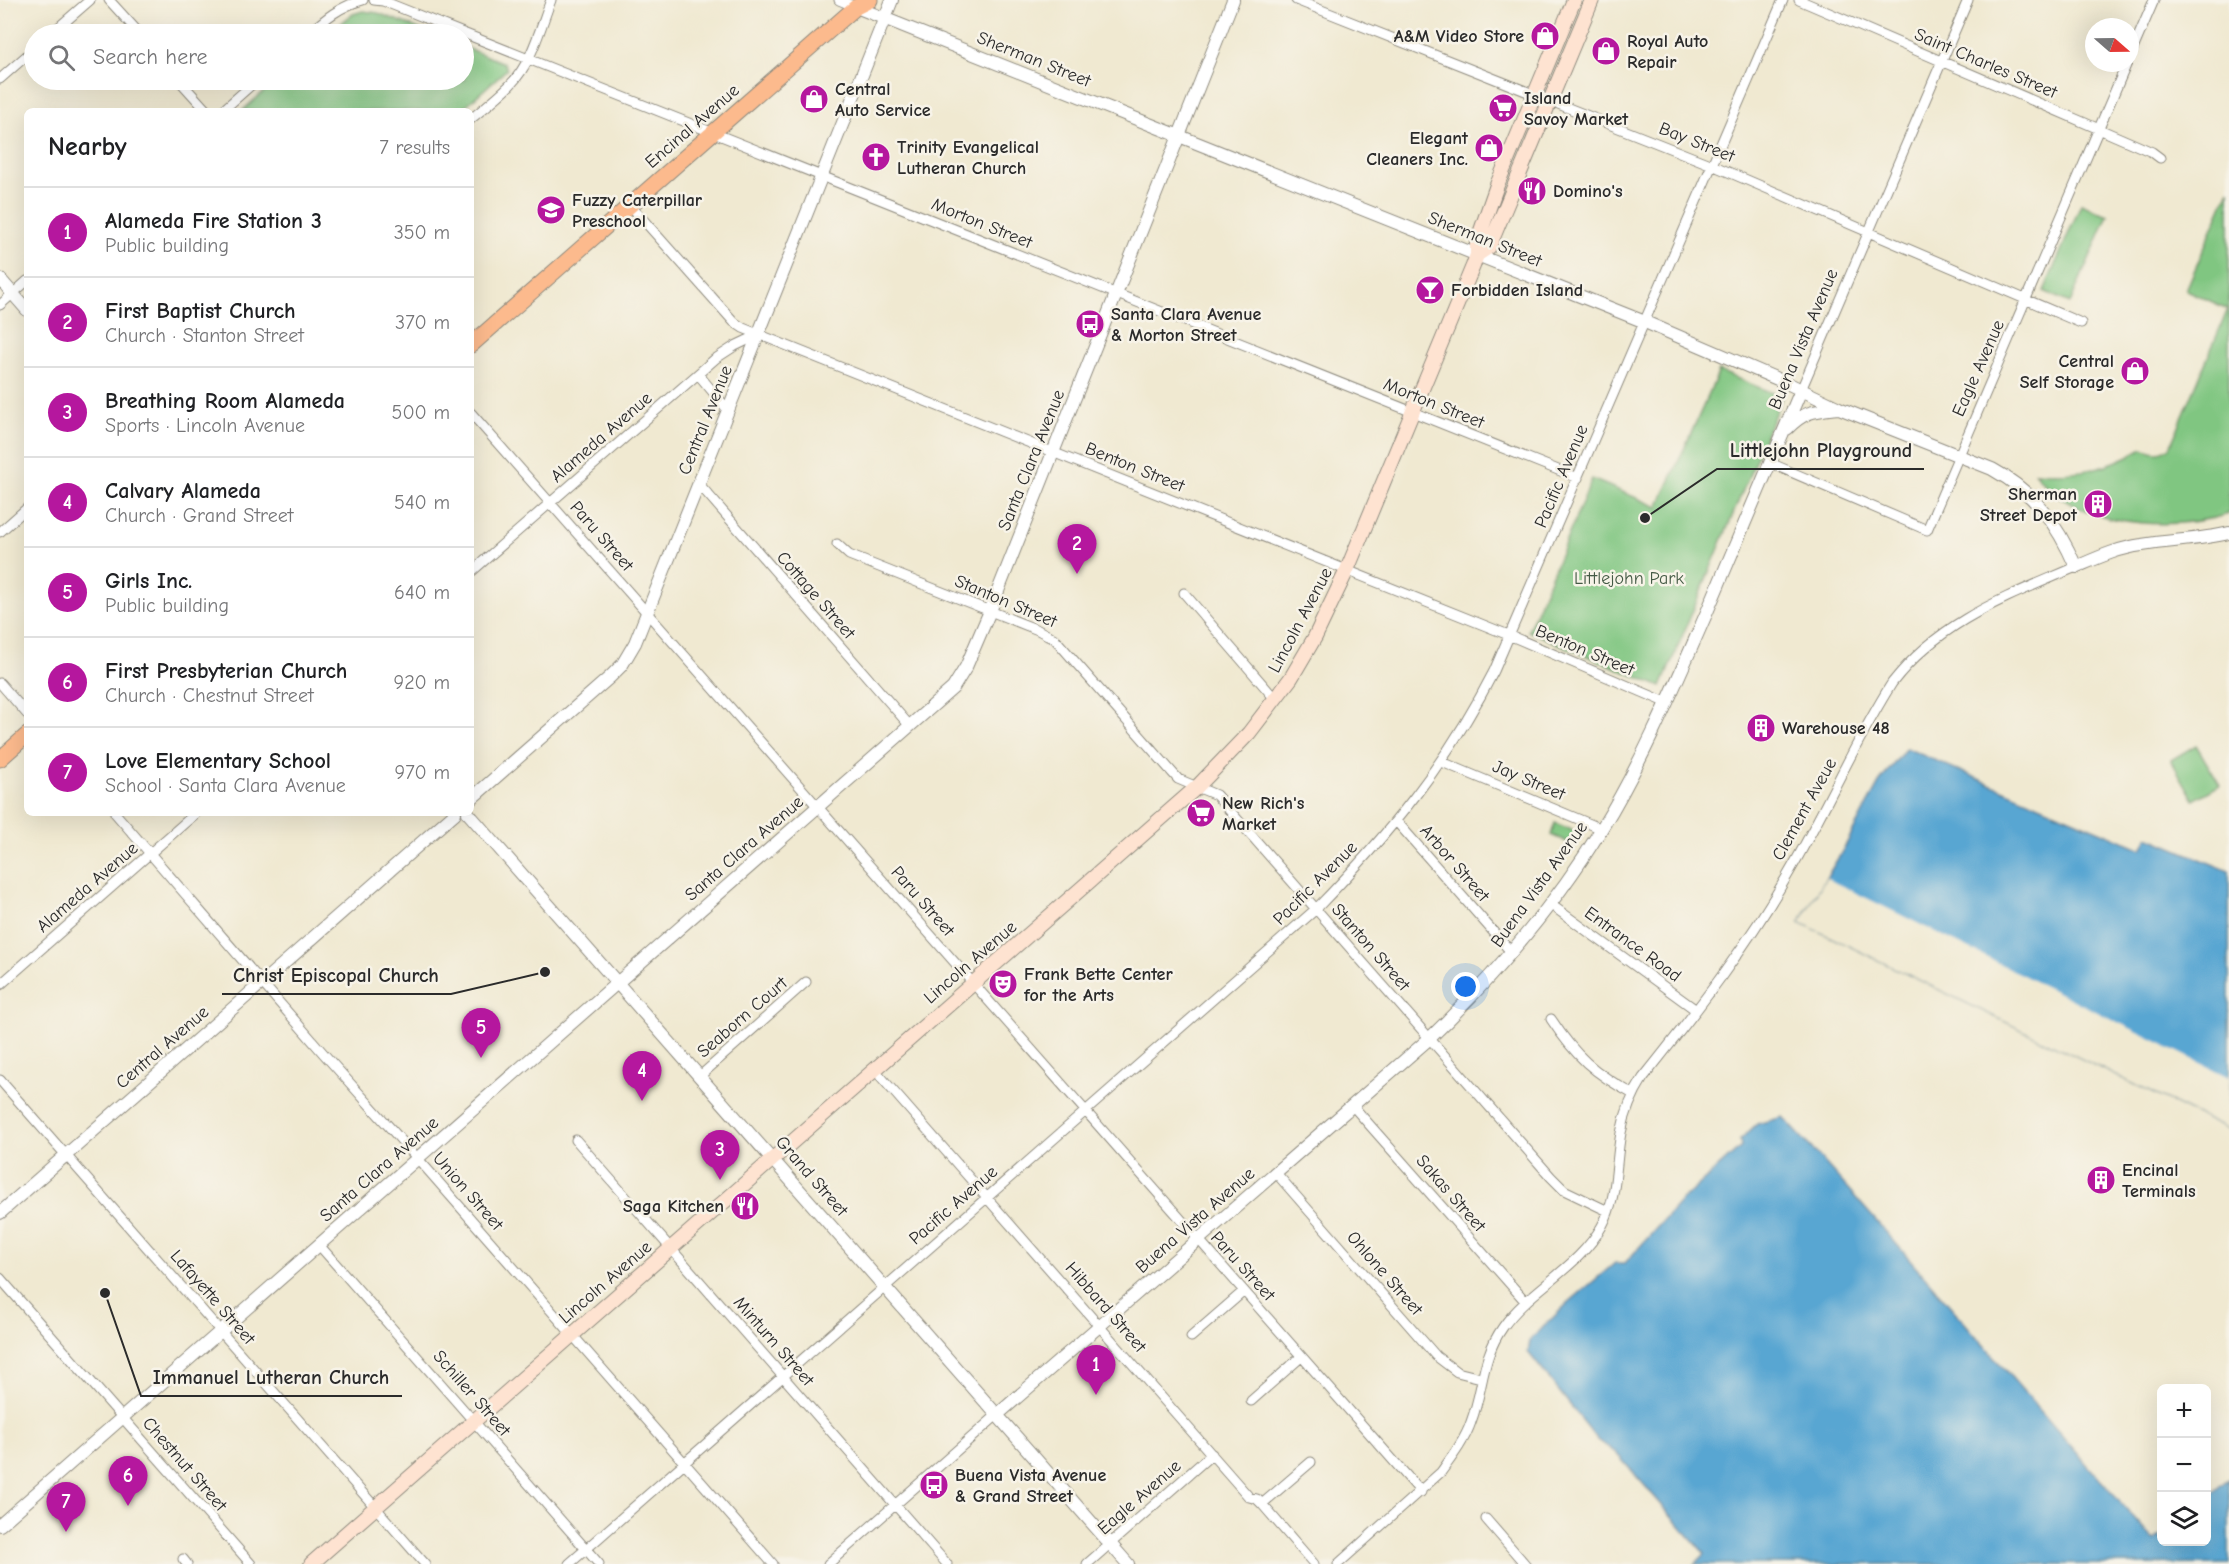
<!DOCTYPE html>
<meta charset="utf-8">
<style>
:root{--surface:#fff;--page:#f6f6f6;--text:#202124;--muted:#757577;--line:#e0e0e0;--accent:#b5179e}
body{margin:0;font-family:"Comic Neue",sans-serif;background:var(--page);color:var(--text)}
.controls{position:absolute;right:18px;bottom:18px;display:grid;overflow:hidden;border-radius:9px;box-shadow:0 6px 24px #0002}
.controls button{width:54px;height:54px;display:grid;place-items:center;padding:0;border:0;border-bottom:2px solid var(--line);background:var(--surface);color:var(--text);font:30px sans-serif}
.compass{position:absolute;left:2085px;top:18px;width:54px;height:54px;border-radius:50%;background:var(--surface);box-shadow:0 6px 24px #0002;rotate:110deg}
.you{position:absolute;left:1466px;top:987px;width:21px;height:21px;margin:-15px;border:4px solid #fff;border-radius:50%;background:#1a73e8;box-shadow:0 0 0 9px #1a73e833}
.badge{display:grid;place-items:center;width:39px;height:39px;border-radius:50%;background:var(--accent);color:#fff;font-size:20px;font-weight:700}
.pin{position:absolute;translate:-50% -50px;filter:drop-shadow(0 2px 3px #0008)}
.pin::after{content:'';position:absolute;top:32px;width:21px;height:18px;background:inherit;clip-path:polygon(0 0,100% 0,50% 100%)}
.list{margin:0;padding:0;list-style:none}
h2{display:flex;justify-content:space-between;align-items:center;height:78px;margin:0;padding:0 24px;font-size:26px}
h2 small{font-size:20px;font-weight:400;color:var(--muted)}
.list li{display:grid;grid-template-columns:39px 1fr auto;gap:18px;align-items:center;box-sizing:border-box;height:90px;padding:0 24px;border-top:2px solid var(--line)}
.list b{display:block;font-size:22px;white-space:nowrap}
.list p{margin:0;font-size:20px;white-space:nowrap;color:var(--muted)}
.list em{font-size:20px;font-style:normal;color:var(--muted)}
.icon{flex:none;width:33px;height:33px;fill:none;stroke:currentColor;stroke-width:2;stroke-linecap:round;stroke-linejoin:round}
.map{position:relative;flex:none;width:2229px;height:1564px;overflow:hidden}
.search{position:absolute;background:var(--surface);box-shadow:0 6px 24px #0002;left:24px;top:24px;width:450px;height:66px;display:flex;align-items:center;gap:15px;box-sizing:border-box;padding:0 21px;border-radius:33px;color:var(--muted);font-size:22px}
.panel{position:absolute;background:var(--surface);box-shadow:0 6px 24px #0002;left:24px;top:108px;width:450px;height:708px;border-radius:9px}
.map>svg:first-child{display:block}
.green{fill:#80c681;stroke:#567856;stroke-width:1.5}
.water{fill:#59a6d2;stroke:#42687e;stroke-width:1.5}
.pier{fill:#f0e9d1}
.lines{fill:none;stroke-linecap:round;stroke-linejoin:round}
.minor-casing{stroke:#8e8a7e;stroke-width:11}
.tertiary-casing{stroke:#8e8a7e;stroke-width:14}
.secondary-casing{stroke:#8e8a7e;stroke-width:16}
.primary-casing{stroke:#8e8a7e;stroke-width:17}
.minor{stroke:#fff;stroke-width:9}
.tertiary{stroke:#fff;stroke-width:12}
.secondary{stroke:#fee3d1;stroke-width:14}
.primary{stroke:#fcba8d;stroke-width:15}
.labels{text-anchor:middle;stroke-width:5;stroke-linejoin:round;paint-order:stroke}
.poi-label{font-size:18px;font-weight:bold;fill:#2b2b2b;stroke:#f7f3e8;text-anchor:start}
.street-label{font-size:18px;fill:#2b2b2b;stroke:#f7f3e8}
.park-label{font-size:18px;fill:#445a45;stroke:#f7f3e8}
.leader{fill:none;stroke:#2b2b2b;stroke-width:2}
.callout-dot{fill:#2b2b2b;stroke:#f7f3e8;stroke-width:2}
.callout-label{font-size:20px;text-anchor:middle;font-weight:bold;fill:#2b2b2b;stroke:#f7f3e8;stroke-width:5;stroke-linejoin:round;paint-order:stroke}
</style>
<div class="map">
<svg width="2229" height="1564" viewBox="0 0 2229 1564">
<rect width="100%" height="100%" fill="#f7f3e8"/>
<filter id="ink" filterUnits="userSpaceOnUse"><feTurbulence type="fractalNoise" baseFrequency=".0167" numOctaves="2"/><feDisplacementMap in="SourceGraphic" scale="12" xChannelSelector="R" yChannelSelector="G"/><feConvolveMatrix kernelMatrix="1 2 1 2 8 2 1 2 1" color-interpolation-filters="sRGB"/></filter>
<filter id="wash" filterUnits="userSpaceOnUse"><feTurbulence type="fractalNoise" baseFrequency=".008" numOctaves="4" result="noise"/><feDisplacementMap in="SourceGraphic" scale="24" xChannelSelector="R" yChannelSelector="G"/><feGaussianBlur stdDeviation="1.35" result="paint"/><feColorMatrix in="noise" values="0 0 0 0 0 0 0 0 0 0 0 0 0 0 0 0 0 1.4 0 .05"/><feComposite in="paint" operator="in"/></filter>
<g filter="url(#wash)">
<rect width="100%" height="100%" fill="#f0e9d1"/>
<path class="green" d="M 363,11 L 378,13 L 432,34 L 327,34 L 353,14 Z
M 464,47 L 504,63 L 507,69 L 460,111 L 242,111 L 277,80 L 464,80 Z
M 2229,190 L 2229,514 C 2177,530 2098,528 2053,492 C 2046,487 2040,479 2034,472 C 2076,475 2106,470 2143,448 C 2154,453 2160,454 2170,447 L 2228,309 L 2186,290 Z
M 2081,204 L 2108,215 L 2070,303 L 2044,291 Z
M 1719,371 L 1782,397 L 1661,687 L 1528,631 L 1592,479 L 1658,507 Z
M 2196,745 L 2220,785 L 2194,800 L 2171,760 Z
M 1555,823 L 1579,833 L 1572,844 L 1551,835 Z"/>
<path class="water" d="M 1906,748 L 2142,849 L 2148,837 L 2229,871 L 2229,1130 L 1800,922 L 1843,850 L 1879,783 Z
M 1783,1117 C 1911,1255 2028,1401 2154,1540 L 2161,1535 L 2162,1542 L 2206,1542 L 2207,1498 L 2229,1479 L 2229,1564 L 1695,1564 L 1705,1554 L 1616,1453 L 1598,1440 L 1528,1352 L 1530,1340 L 1568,1303 L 1615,1263 L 1625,1263 L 1681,1201 L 1741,1147 L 1740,1140 L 1757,1124 Z"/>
<path class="pier" d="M 1826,878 L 2229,1077 L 2229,1130 L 1800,922 Z"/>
</g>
<g filter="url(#ink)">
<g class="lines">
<g class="minor-casing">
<path id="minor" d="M 109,0 L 140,34
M 374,0 L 383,1 L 1578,478
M 839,0 L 856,7
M 1296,0 L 1712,165 L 2081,323
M 1799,0 L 2099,129 L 2152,152 L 2160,158
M 51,34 L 90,0
M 308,34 C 325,19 340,6 363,0
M 2130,56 L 2154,0
M 0,79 L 34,49
M 179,80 L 207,111
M 222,111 L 257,80
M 471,119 C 484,108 498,97 510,85 C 532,63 540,28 551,0
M 630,205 L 734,322 L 743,328 L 1511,636 L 1668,703
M 0,305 L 27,281
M 698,374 L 728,410
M 1801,390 L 1968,0
M 471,413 L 1421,1492
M 1770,463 L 1927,530 L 2127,63
M 699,484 L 910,726
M 0,532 L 27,508
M 837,544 L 849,555 L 1038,630 L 1055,639 L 1178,779 L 1216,795 L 1551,1177 L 1564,1190 L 1608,1211
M 471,572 L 715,359 L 735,346 L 758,335
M 1184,593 L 1276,700
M 0,683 L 27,714
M 1442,762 L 1602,829
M 115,813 L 323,1053 L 427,1169 L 773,1564
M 1397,822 L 1512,953
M 1550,904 L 1696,1010
M 0,985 L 196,813
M 1551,1019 C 1576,1057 1594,1073 1633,1094
M 874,1069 L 1249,1497 L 1257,1499 L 1262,1504 L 1314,1564
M 700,1076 L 806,982
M 0,1080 L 425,1564
M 1352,1105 L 1526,1302
M 576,1140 L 947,1564
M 1276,1173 L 1436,1356 L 1457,1372 L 1481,1378
M 319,1245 L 599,1564
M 0,1278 L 251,1564
M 1191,1337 L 1244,1291
M 1251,1401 L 1301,1357
M 1262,1504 L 1311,1462
M 1486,1519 L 1525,1564
M 183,1559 L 187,1564
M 569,1564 L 1316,909 C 1389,834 1446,765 1494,671 L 1783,0
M 828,1564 L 997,1415
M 1087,1564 L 1212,1454
M 1338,1564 L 1441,1472 C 1452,1457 1465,1440 1471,1422 C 1484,1388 1481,1358 1503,1327 C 1530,1289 1579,1268 1602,1226 C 1618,1197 1615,1164 1621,1133 C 1625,1112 1632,1095 1643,1078 C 1696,1012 1748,945 1790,871 C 1826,809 1854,743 1892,683 C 1941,620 2005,598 2076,567"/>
</g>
<g class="tertiary-casing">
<path id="tertiary" d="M 856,7 L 1645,322 L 1789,384 L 1839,408 L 1992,469 C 2034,492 2057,523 2076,567 C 2097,558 2118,548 2142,545 C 2171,540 2200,540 2229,533
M 0,279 L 27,310
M 1787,429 C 1804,411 1814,411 1838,408
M 471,799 L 610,677 L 622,665 L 635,643 L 892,0
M 468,813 L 1128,1564
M 0,1213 L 455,813
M 997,1415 L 1430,1038 C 1495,975 1555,906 1602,828 C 1644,759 1675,685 1707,612 C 1739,538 1770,464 1801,390
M 0,1525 L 953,688 L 966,667 L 990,611 L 1233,0"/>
</g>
<g class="secondary-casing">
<path id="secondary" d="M 1477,255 L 1489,247 L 1592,0
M 311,1564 L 1197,787 L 1249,733 L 1291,678 L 1315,637 L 1347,570 L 1473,266 L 1477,255 L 1477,242 L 1497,185 L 1574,0"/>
</g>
<g class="primary-casing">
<path id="primary" d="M 471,345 L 856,7 L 870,0
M 0,759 L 27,735"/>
</g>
<use href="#minor" class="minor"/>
<use href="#tertiary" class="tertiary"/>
<use href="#secondary" class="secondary"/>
<use href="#primary" class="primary"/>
</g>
</g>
<defs>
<g id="shop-disc" transform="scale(1.5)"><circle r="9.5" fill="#b5179e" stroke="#f7f3e8"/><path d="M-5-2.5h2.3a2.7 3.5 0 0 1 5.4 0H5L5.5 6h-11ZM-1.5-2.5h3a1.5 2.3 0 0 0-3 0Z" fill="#fff"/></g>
<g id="supermarket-disc" transform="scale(1.5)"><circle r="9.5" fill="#b5179e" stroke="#f7f3e8"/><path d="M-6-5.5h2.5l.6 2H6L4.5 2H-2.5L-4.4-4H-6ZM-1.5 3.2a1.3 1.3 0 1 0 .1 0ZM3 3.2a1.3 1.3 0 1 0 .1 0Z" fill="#fff"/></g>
<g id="church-disc" transform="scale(1.5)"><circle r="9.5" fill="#b5179e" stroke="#f7f3e8"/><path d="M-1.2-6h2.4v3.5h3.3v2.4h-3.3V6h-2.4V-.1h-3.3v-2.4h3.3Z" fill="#fff"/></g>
<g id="restaurant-disc" transform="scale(1.5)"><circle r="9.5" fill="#b5179e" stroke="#f7f3e8"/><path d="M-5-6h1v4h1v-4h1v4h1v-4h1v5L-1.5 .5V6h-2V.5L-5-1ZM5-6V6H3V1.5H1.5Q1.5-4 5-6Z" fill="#fff"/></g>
<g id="school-disc" transform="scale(1.5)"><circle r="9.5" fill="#b5179e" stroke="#f7f3e8"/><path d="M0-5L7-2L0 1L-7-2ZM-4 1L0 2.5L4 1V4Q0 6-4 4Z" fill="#fff"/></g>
<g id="bar-disc" transform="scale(1.5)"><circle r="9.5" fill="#b5179e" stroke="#f7f3e8"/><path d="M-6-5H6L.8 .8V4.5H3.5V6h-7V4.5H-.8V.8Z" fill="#fff"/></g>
<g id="bus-disc" transform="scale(1.5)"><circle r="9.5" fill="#b5179e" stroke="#f7f3e8"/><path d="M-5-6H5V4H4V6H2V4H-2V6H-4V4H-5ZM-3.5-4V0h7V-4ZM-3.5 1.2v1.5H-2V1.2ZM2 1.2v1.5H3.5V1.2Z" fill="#fff"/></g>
<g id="building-disc" transform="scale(1.5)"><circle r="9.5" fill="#b5179e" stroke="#f7f3e8"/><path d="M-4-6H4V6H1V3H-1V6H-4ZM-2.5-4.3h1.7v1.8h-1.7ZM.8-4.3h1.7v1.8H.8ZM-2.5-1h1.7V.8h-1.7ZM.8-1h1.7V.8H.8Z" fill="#fff"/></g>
<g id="theatre-disc" transform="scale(1.5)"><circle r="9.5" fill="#b5179e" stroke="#f7f3e8"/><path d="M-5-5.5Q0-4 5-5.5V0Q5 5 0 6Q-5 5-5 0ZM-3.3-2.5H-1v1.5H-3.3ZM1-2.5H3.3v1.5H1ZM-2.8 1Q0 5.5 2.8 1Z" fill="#fff"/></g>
</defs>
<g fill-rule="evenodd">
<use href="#shop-disc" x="1545" y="36"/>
<use href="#shop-disc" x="1606" y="51"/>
<use href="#shop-disc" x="814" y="99"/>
<use href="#supermarket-disc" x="1503" y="108"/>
<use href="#shop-disc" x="1489" y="148"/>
<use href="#church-disc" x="876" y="157"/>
<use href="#restaurant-disc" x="1532" y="191"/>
<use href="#school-disc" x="551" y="210"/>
<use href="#bar-disc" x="1430" y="290"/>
<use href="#bus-disc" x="1090" y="324"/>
<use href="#shop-disc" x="2135" y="371"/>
<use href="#building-disc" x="2098" y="504"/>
<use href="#building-disc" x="1761" y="728"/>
<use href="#supermarket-disc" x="1201" y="813"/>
<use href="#theatre-disc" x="1003" y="984"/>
<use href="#building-disc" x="2101" y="1180"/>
<use href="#restaurant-disc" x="745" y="1206"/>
<use href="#bus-disc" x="934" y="1485"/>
</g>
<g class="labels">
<g class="poi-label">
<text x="1524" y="42" text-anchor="end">A&amp;M Video Store</text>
<text x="1627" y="47">Royal Auto<tspan x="1627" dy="21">Repair</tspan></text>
<text x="835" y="95">Central<tspan x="835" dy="21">Auto Service</tspan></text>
<text x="1524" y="104">Island<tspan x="1524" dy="21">Savoy Market</tspan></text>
<text x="1468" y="144" text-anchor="end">Elegant<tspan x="1468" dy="21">Cleaners Inc.</tspan></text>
<text x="897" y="153">Trinity Evangelical<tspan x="897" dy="21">Lutheran Church</tspan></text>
<text x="1553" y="197">Domino's</text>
<text x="572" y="206">Fuzzy Caterpillar<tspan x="572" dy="21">Preschool</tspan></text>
<text x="1451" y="296">Forbidden Island</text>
<text x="1111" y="320">Santa Clara Avenue<tspan x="1111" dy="21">&amp; Morton Street</tspan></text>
<text x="2114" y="367" text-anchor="end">Central<tspan x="2114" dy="21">Self Storage</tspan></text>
<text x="2077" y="500" text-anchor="end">Sherman<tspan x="2077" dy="21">Street Depot</tspan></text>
<text x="1782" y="734">Warehouse 48</text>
<text x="1222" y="809">New Rich's<tspan x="1222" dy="21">Market</tspan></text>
<text x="1024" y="980">Frank Bette Center<tspan x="1024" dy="21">for the Arts</tspan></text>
<text x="2122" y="1176">Encinal<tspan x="2122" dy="21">Terminals</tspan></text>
<text x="724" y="1212" text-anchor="end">Saga Kitchen</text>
<text x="955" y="1481">Buena Vista Avenue<tspan x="955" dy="21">&amp; Grand Street</tspan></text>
</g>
<g class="street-label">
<text transform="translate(1034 59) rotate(22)" y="6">Sherman Street</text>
<text transform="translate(1986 63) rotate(23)" y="6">Saint Charles Street</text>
<text transform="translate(692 126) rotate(-41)" y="6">Encinal Avenue</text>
<text transform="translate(1697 142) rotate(22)" y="6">Bay Street</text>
<text transform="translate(982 223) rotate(22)" y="6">Morton Street</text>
<text transform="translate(1485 239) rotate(22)" y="6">Sherman Street</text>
<text transform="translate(1803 339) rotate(-67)" y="6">Buena Vista Avenue</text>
<text transform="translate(1978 368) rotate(-66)" y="6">Eagle Avenue</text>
<text transform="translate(1434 403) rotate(22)" y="6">Morton Street</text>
<text transform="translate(705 420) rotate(-68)" y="6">Central Avenue</text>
<text transform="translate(601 437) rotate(-41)" y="6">Alameda Avenue</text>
<text transform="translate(1031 460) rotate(-68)" y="6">Santa Clara Avenue</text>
<text transform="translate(1135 467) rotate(22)" y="6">Benton Street</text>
<text transform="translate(1561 476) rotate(-67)" y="6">Pacific Avenue</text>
<text transform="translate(602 536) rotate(49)" y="6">Paru Street</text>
<text transform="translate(816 595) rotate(49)" y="6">Cottage Street</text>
<text transform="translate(1006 601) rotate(23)" y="6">Stanton Street</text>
<text transform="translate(1300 620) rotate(-62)" y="6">Lincoln Avenue</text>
<text transform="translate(1585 650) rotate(23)" y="6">Benton Street</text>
<text transform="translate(1529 780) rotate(23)" y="6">Jay Street</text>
<text transform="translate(1804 809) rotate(-61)" y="6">Clement Aveue</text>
<text transform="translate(744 848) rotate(-41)" y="6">Santa Clara Avenue</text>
<text transform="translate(1455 863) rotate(49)" y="6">Arbor Street</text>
<text transform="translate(1315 883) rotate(-45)" y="6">Pacific Avenue</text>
<text transform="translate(1539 884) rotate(-54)" y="6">Buena Vista Avenue</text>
<text transform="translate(87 887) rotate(-41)" y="6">Alameda Avenue</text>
<text transform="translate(923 901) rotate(49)" y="6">Paru Street</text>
<text transform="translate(1633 944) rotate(36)" y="6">Entrance Road</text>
<text transform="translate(1371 947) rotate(49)" y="6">Stanton Street</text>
<text transform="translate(970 962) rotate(-41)" y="6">Lincoln Avenue</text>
<text transform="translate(742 1017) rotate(-41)" y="6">Seaborn Court</text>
<text transform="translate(162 1047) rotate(-41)" y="6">Central Avenue</text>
<text transform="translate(379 1169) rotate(-41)" y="6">Santa Clara Avenue</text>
<text transform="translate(812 1176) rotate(49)" y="6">Grand Street</text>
<text transform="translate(468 1191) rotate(49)" y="6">Union Street</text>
<text transform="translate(1451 1193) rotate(49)" y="6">Sakas Street</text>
<text transform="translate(953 1205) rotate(-41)" y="6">Pacific Avenue</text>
<text transform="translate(1195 1220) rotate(-41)" y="6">Buena Vista Avenue</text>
<text transform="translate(1243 1266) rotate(48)" y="6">Paru Street</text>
<text transform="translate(1385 1273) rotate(49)" y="6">Ohlone Street</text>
<text transform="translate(605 1282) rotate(-41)" y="6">Lincoln Avenue</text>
<text transform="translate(213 1297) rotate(49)" y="6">Lafayette Street</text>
<text transform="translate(1106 1307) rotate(49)" y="6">Hibbard Street</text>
<text transform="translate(774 1341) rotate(49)" y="6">Minturn Street</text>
<text transform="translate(472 1393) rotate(49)" y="6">Schiller Street</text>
<text transform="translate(185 1464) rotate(49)" y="6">Chestnut Street</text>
<text transform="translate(1139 1497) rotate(-41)" y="6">Eagle Avenue</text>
</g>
<g class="park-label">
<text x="1629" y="584">Littlejohn Park</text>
</g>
</g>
<path class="leader" d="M1645 518L1717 469H1924M545 972L451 994H222M105 1293L141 1396H402"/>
<g class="callout-dot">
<circle cx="1645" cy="518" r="6"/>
<circle cx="545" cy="972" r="6"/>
<circle cx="105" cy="1293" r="6"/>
</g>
<g class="callout-label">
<text x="1821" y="457">Littlejohn Playground</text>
<text x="336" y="982">Christ Episcopal Church</text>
<text x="271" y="1384">Immanuel Lutheran Church</text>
</g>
</svg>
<div class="controls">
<button>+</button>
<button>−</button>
<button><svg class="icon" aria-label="layers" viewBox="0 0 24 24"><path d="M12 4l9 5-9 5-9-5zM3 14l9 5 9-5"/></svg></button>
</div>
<svg class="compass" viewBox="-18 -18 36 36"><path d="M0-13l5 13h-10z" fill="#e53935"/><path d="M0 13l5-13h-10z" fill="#757577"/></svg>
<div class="you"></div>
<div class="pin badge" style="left:1096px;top:1395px">1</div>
<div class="pin badge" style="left:1077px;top:574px">2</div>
<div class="pin badge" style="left:720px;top:1180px">3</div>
<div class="pin badge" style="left:642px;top:1101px">4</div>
<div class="pin badge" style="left:481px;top:1058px">5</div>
<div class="pin badge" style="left:128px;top:1506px">6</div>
<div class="pin badge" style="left:66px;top:1532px">7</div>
<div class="search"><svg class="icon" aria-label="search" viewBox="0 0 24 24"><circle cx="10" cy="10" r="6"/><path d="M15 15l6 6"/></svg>Search here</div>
<section class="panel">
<h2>Nearby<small>7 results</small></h2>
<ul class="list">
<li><span class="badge">1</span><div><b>Alameda Fire Station 3</b><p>Public building</p></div><em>350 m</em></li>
<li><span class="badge">2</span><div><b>First Baptist Church</b><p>Church · Stanton Street</p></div><em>370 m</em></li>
<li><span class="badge">3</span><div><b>Breathing Room Alameda</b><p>Sports · Lincoln Avenue</p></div><em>500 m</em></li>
<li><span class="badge">4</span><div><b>Calvary Alameda</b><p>Church · Grand Street</p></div><em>540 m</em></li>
<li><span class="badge">5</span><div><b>Girls Inc.</b><p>Public building</p></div><em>640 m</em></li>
<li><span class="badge">6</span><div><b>First Presbyterian Church</b><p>Church · Chestnut Street</p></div><em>920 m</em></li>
<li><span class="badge">7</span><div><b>Love Elementary School</b><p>School · Santa Clara Avenue</p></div><em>970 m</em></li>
</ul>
</section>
</div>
